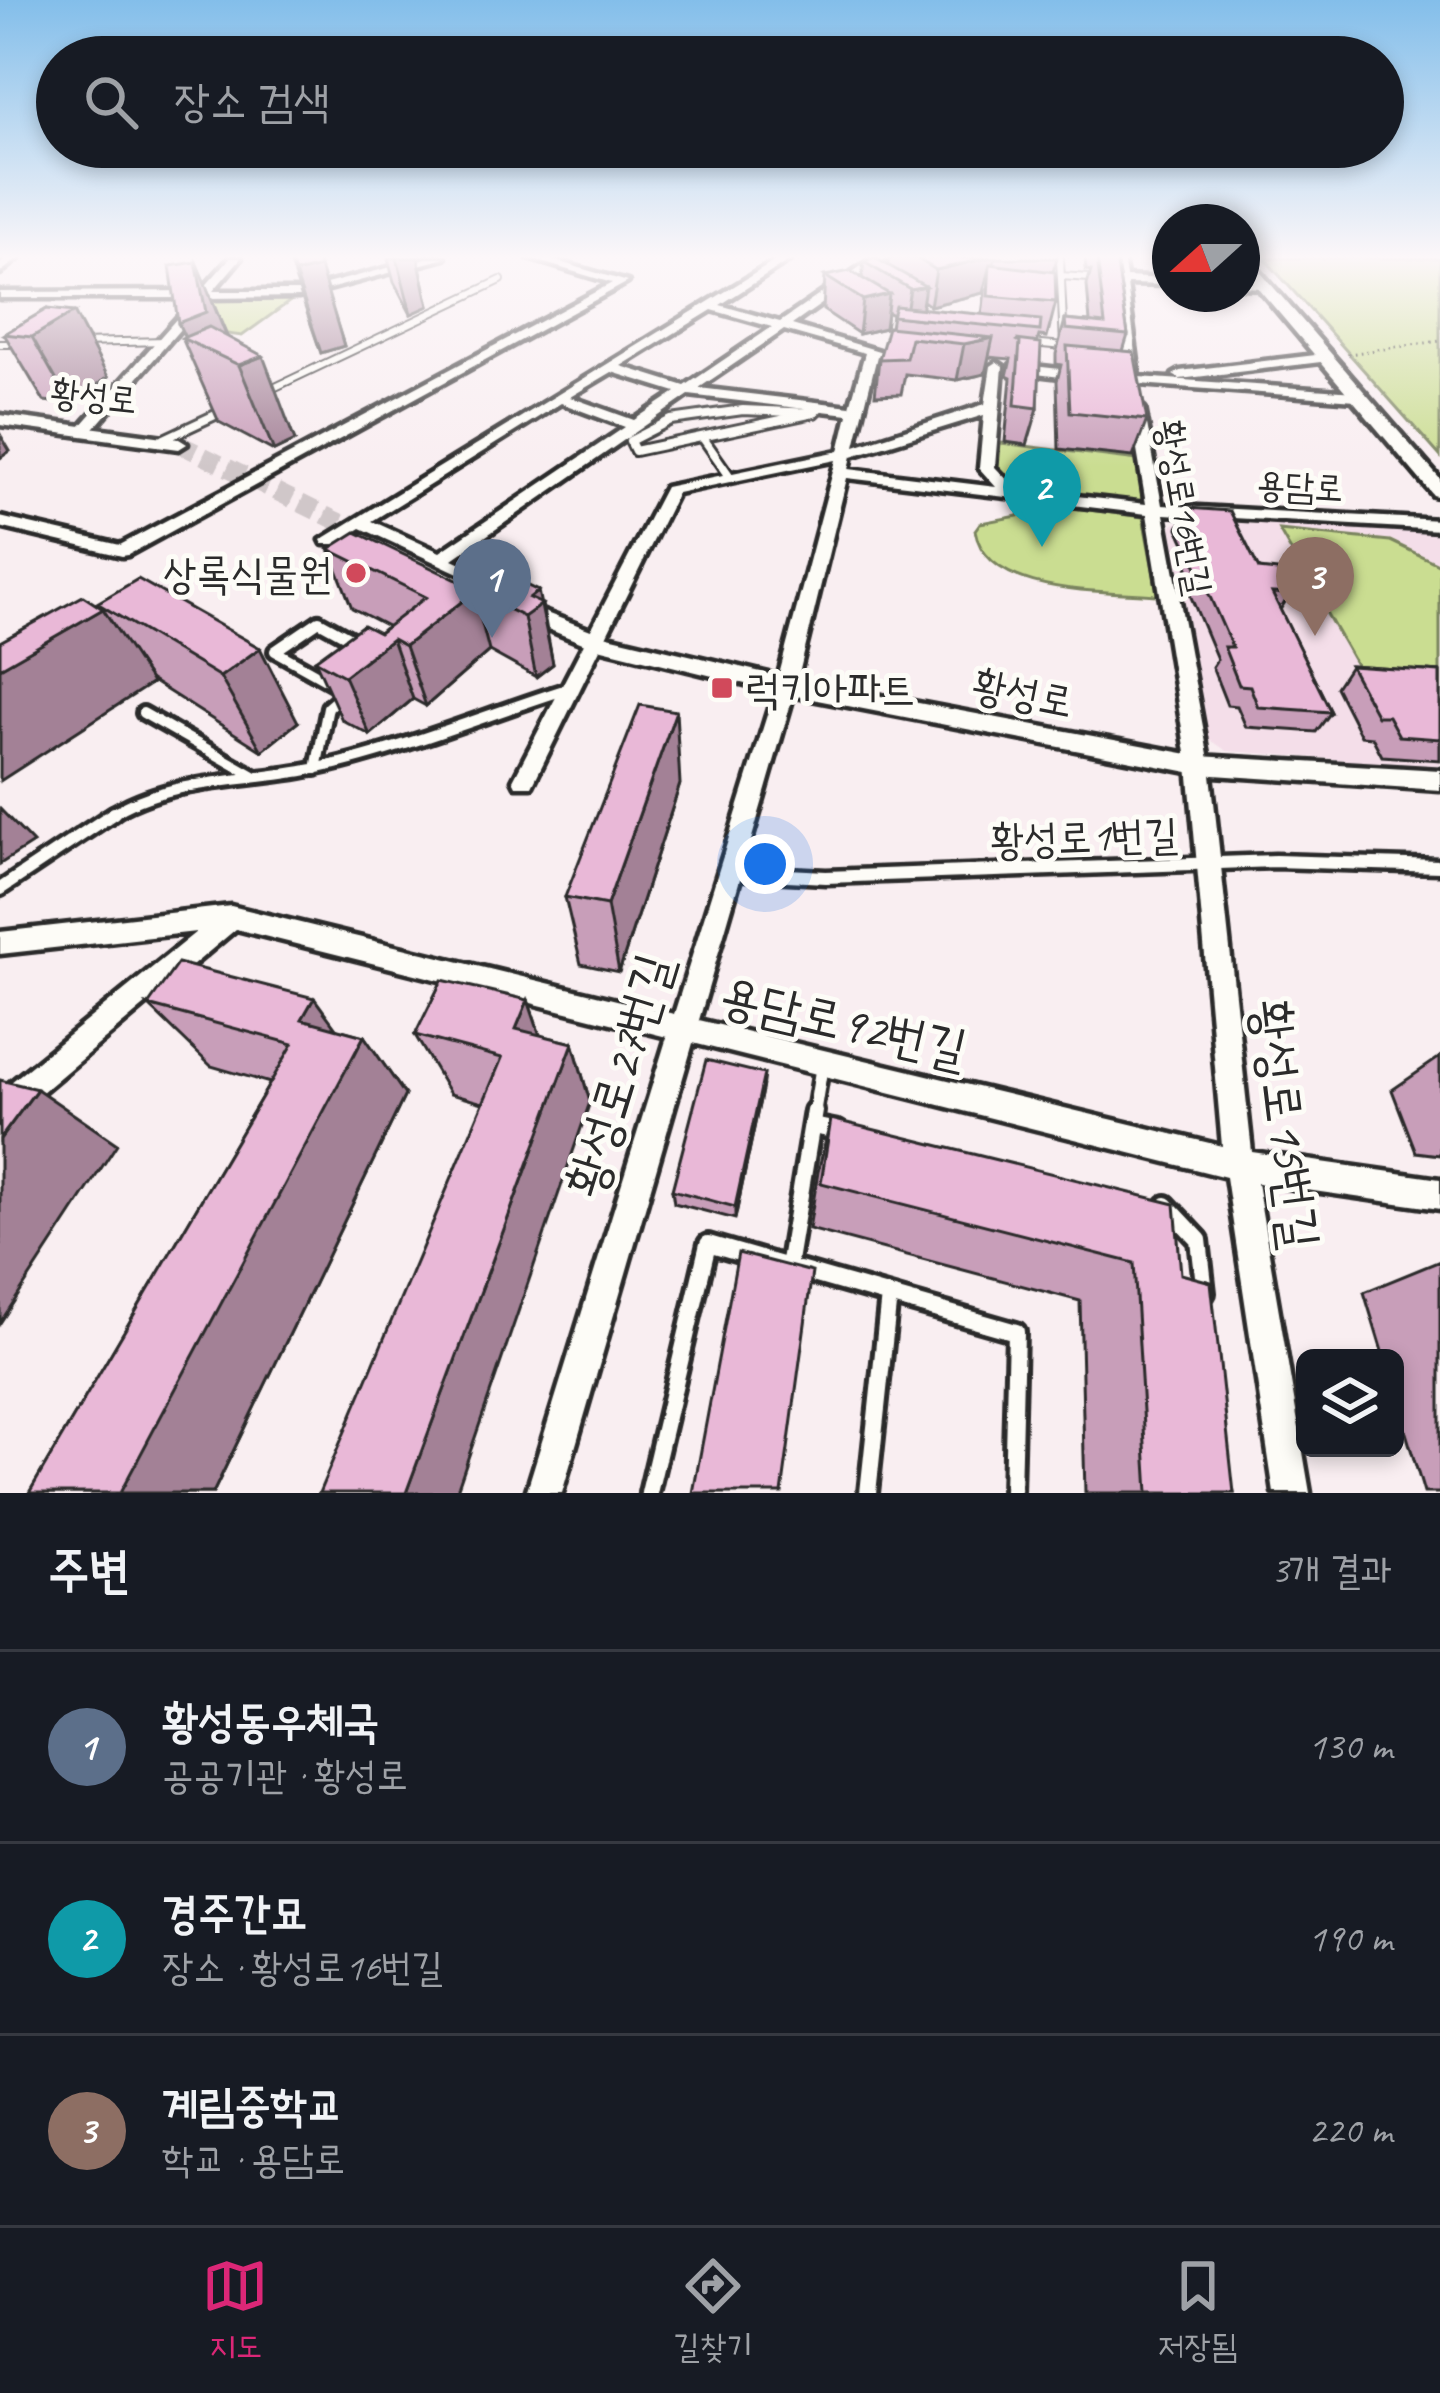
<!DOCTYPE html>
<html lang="ko">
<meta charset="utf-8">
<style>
:root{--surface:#171b24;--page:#242831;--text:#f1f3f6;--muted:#9ea1a6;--line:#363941;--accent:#db2777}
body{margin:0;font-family:Caveat,"Poor Story",sans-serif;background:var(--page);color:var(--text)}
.controls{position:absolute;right:36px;bottom:36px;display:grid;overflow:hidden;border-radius:18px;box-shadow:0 6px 18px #0003}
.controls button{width:108px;height:108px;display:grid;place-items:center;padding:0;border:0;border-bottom:3px solid var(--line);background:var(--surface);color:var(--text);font:60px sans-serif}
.compass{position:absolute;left:1152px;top:204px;width:108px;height:108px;border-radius:50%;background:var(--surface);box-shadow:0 6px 18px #0003;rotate:249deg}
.you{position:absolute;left:765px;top:864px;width:42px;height:42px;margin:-30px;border:9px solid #fff;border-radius:50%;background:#1a73e8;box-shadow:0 0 0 18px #1a73e833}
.badge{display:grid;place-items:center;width:78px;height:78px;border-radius:50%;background:var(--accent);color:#fff;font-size:39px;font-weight:700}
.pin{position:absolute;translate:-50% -99px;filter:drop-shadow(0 3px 6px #0008)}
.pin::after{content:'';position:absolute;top:63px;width:42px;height:36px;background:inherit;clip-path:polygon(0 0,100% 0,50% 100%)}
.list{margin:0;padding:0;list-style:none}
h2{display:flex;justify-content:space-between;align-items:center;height:156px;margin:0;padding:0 48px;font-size:51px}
h2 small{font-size:39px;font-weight:400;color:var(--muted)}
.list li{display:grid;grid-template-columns:78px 1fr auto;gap:36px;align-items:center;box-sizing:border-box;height:192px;padding:0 48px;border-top:3px solid var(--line)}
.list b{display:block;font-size:45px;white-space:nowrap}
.list p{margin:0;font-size:39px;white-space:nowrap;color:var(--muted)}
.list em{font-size:39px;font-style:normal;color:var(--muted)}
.icon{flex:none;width:66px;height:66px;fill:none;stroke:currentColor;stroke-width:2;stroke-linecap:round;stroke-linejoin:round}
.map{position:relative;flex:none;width:1440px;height:1493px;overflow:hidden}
.search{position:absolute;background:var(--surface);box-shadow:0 6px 18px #0003;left:36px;right:36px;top:36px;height:132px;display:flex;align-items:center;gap:30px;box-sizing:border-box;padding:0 42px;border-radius:66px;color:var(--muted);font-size:45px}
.sheet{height:732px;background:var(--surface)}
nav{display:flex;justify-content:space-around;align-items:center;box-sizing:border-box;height:168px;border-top:3px solid var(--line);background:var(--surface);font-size:33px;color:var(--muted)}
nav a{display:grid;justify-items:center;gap:6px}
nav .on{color:var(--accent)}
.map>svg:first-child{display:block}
.built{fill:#f4dee9}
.green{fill:#cadd91;stroke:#7a845e;stroke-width:3}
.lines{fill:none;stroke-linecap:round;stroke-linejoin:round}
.tertiary-tunnel-far1{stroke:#d0c7c9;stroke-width:18;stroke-dasharray:18 9;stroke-linecap:butt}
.tertiary-tunnel{stroke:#d0c7c9;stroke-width:22;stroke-dasharray:22 12;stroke-linecap:butt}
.service-far4-casing{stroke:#2b2b2b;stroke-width:10}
.service-far3-casing{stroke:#2b2b2b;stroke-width:14}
.service-far2-casing{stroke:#2b2b2b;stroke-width:20}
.service-far1-casing{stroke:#2b2b2b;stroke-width:21}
.service-casing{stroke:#2b2b2b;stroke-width:26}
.minor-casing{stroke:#2b2b2b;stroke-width:9}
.tertiary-casing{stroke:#2b2b2b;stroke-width:9}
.secondary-casing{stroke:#2b2b2b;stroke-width:9}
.path{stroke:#2b2b2b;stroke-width:3;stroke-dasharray:1.5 4.5;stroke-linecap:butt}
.service-far4{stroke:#fdfcf7;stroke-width:6}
.service-far3{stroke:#fdfcf7;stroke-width:8}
.service-far2{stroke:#fdfcf7;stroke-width:10}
.service-far1{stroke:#fdfcf7;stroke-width:12}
.service{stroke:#fdfcf7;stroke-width:16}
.minor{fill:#fdfcf7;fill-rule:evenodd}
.tertiary{fill:#fdfcf7;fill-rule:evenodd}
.secondary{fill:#fdfcf7;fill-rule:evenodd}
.wall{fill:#c89eb9;stroke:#2b2b2b;stroke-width:3;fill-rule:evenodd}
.shaded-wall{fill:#a38196;stroke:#2b2b2b;stroke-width:3}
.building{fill:#e9b8d7;stroke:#2b2b2b;stroke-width:3}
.poi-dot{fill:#d1495b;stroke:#fdfcf7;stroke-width:4.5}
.labels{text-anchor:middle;stroke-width:10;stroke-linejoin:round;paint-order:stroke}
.far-street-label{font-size:36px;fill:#2b2b2b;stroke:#fdfcf7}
.poi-label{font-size:42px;fill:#2b2b2b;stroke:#fdfcf7;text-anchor:end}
.street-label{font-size:42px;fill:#2b2b2b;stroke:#fdfcf7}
.near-street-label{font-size:51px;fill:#2b2b2b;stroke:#fdfcf7}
</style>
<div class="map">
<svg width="1440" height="1493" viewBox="0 0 1440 1493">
<rect width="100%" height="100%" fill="#f9eef1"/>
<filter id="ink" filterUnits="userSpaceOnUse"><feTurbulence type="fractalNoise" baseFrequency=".00833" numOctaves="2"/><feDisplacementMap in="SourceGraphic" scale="24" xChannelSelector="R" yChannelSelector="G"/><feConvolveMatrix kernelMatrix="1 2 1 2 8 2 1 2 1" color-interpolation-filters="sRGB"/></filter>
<g filter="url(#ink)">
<path class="built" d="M 1183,520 L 1439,532 L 1440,767 L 1227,751 L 1209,739 L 1171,526 Z"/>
<path class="green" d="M 1264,258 L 1440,258 L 1440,456 Z
M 210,296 L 296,297 L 242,336 L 182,328 Z
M 993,442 L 1138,460 L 1142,502 L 1023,490 L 994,469 Z
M 1021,501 L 1143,517 L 1158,595 C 1105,590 986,597 975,530 L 980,523 L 1018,516 Z
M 1279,530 L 1390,541 L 1440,565 L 1440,689 L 1367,684 Z"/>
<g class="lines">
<path class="tertiary-tunnel-far1" d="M 179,444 L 466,584"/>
<path class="tertiary-tunnel" d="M 460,581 L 485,593"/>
<g class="service-far4-casing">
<path id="service-far4" d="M 1061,276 L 1104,279
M 79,343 L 166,341
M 1031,343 L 1064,346 L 1060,258
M 0,344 L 25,344
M 265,392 L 501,280"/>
</g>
<g class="service-far3-casing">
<path id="service-far3" d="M 743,410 L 814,413 L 635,451 L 630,441 L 671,420 Z
M 814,413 L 820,407
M 703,438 L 731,478
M 164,439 L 226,410"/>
</g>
<g class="service-far2-casing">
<path id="service-far2" d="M 334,684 L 275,651 L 319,621 L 359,643
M 143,713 L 256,777
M 316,769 L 328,707 L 341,696
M 109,816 C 168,777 246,783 313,769 C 393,753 488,714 567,689"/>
</g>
<g class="service-far1-casing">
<path id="service-far1" d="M 731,872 L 826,877 L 1275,861 L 1440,866
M 0,889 L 114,813
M 814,1114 L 822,1065"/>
</g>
<g class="service-casing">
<path id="service" d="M 813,1126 L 838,1131
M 1166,1205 L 1199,1240 L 1205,1293
M 788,1267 L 814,1111
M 799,1270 L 1016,1332 L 1012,1493
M 649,1493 L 708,1244 L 781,1265
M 868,1493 L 889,1296"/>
</g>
<g class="minor-casing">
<path id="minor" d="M 7,258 L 19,258 L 0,273 L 0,264 Z
M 230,258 L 241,258 L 213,291 L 299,291 L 426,258 L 445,258 L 299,297 L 207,298 L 89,434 L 79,434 L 79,428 L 195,298 L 0,298 L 0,292 L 201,291 Z
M 528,258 L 546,258 L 628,282 L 128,555 L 122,556 L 0,527 L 0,517 L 120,545 L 612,283 Z
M 780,258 L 793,258 L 720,305 L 780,322 L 873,258 L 886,258 L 792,325 L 889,354 L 883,358 L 877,356 L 855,446 L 985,404 L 991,366 L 997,362 L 1003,366 L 995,467 L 1016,489 L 1146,504 L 1130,408 L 1137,404 L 1144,408 L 1162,505 L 1440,520 L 1440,530 L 1164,514 L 1210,765 L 1252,1152 L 1440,1179 L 1440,1209 L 1257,1183 L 1310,1493 L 1274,1493 L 1226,1177 L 693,1043 L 562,1493 L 526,1493 L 667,1037 L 236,929 L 10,1119 L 0,1123 L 0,1091 L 196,932 L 0,954 L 0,932 L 231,906 L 674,1014 L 776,686 L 836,460 L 677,493 L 532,786 L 516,786 L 513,780 L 665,487 L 839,451 L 848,414 L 689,395 L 453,559 L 501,581 L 501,589 L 495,590 L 361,528 L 335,544 L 323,544 L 321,540 ZM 712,310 L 772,327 L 685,386 L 621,366 ZM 784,330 L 865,353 L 850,406 L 699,388 ZM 612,372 L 676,392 L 634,420 L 570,397 ZM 561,403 L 625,427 L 440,552 L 372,521 ZM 984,415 L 979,468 L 996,487 L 849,469 L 852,456 ZM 847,478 L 1147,514 L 1188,765 L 1222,1146 L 699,1020 L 796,686 Z
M 1113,258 L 1123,258 L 1126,277 L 1170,279 L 1170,285 L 1127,284 L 1139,377 L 1356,392 L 1363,396 L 1356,400 L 1112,382 L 1112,376 L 1125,376 Z
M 1242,281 L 1270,285 L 1264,288 L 1242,287 Z
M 1324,354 L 1329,355 L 1329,361 L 1180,379 L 1173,375 L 1180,371 Z
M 1016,364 L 1086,372 L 1093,376 L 1086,380 L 1011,371 L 1011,365 Z"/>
</g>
<g class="tertiary-casing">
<path id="tertiary" d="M 0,415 L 179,439 L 187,444 L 179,449 L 0,425 Z
M 520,603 L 604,635 L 786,678 L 1199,756 L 1440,770 L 1440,790 L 1199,774 L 786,694 L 590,646 L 513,615 L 510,610 L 513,605 Z"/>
</g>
<g class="secondary-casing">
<path id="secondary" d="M 1242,258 L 1248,258 L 1440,479 L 1440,497 L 1433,495 L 1242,269 Z"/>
</g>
<path class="path" d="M 1348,354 L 1440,341"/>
<use href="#service-far4" class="service-far4"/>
<use href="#service-far3" class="service-far3"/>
<use href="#service-far2" class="service-far2"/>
<use href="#service-far1" class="service-far1"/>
<use href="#service" class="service"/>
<use href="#minor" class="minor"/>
<use href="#tertiary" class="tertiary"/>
<use href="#secondary" class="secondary"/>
</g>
<path class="wall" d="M 288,258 L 316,258 L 344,346 L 321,353 Z
M 388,258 L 418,258 L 429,306 L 411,314 L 394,282 Z
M 889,258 L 1057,258 L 1053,272 L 1056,302 L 1047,337 L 1039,336 L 1037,343 L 1038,408 L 1027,445 L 1005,442 L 1011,378 L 1007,376 L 1011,359 L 989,357 L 985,374 L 957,380 L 905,374 L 901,394 L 875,395 L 879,359 L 890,327 L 892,315 L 887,312 L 885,328 L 859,334 L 823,310 L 825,276 L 862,278 L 864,262 L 888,266 ZM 985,291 L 982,315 L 921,309 L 923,301 L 930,306 L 983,293 Z
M 1085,258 L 1116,258 L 1128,335 L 1123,351 L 1147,420 L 1133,457 L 1059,449 L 1057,381 L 1061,365 L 1056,364 L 1056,354 L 1065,320 L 1090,322 L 1087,285 L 1091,271 L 1086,270 Z
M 196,262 L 227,336 L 295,441 L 274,451 L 219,422 L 182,338 L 185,337 Z
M 47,309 L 108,377 L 70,404 L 44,401 L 4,334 Z
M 1187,508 L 1290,594 L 1280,610 L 1331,712 L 1316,732 L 1246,727 L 1237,706 L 1227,705 L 1212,667 L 1217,659 L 1183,578 L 1188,568 L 1181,551 L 1185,543 L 1178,528 Z
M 329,549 L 542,604 L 553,664 L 536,677 L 489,651 L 426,706 L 413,699 L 370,735 L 342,720 L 315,660 L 379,633 L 387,626 L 352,608 Z
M 97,603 L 298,722 L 262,751 L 149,679 L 152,683 Z
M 1350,666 L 1440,672 L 1440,760 L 1382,756 L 1372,737 L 1361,736 L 1336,687 Z
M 680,784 L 619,972 L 581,964 L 565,897 Z
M 528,1000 L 540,1035 L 573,1043 L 590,1102 L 483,1103 L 450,1094 L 415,1035 Z
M 148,1005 L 337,1029 L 364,1036 L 405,1095 L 213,1493 L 29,1493 L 270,1083 L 211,1066 Z
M 1440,1057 L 1440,1155 L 1416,1152 L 1392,1090 Z
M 762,1090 L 735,1219 L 674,1203 L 672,1190 Z
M 831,1119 L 1181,1274 L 1234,1493 L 1085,1493 L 1080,1301 L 809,1229 L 818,1172 Z
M 1440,1261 L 1440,1493 L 1424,1493 L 1395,1396 L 1395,1358 L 1384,1358 L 1364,1292 Z"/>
<path class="shaded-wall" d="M 397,258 L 418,258 L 429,306 L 411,314 Z
M 988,258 L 995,258 L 989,286 L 990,264 L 983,293 L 930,306 L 936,270 Z
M 196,262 L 228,340 L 186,340 L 178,323 Z
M 320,267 L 344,346 L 321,353 L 295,273 Z
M 925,286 L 920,319 L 905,317 L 910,289 Z
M 889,294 L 885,328 L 859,334 L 863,300 Z
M 74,312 L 108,377 L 70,404 L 32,337 Z
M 993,338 L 985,374 L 957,380 L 964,344 Z
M 263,356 L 295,441 L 274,451 L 239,365 Z
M 0,434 L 10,451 L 0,458 Z
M 538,591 L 553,664 L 536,677 L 524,617 L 529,598 Z
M 474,592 L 489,651 L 426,706 L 405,646 Z
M 103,609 L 152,683 L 0,781 L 0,668 Z
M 392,639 L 413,699 L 370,735 L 344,676 Z
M 260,648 L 298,722 L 262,751 L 220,677 Z
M 676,711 L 680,784 L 619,972 L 607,905 Z
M 0,809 L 33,843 L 0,864 Z
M 314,998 L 355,1054 L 364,1036 L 405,1095 L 213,1493 L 120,1493 L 302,1019 Z
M 528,1000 L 549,1062 L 516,1029 Z
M 573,1043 L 590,1102 L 456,1493 L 406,1493 Z
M 764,1074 L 762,1090 L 735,1219 L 735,1207 Z
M 37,1089 L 117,1144 L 0,1323 L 0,1139 Z"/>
<path class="building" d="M 289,258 L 316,258 L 320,267 L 295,273 Z
M 872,258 L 875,258 L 925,286 L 910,289 L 864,262 Z
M 916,258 L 988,258 L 936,270 Z
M 1097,258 L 1116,258 L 1128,335 L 1066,329 L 1065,320 L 1105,324 Z
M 196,262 L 206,312 L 178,323 L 170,266 Z
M 990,264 L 1055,272 L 1056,302 L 988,296 Z
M 850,271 L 889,294 L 863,300 L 825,276 Z
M 895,306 L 1041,320 L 1040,331 L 892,316 Z
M 47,309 L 74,312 L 32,337 L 4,334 Z
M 209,327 L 263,356 L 239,365 L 182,338 Z
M 888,327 L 993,338 L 964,344 L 911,338 L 906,358 L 879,359 Z
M 1016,340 L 1041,343 L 1038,408 L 1015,405 L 1020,342 Z
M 1067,346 L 1134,352 L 1147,420 L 1070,412 Z
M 1187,508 L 1230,511 L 1259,569 L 1277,571 L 1290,594 L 1272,593 L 1331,712 L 1258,707 L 1250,686 L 1239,685 L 1224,647 L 1232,647 L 1193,558 L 1202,558 L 1190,531 L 1197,531 Z
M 356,532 L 459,581 L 483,564 L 538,591 L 529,598 L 542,604 L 524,617 L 474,592 L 405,646 L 392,639 L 344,676 L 315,660 L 363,625 L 379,633 L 426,597 L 329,549 Z
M 138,579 L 260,648 L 220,677 L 97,603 Z
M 83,596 L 103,609 L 0,668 L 0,642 Z
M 1350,666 L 1440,672 L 1440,739 L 1399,736 L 1388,716 L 1377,716 Z
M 640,705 L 676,711 L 607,905 L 565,897 Z
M 178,963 L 314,998 L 302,1019 L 364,1036 L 120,1493 L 29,1493 L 293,1044 L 148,1005 Z
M 442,980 L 528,1000 L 516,1029 L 573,1043 L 406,1493 L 319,1493 L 502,1058 L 415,1035 Z
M 706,1060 L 764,1074 L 735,1207 L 672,1190 Z
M 0,1080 L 37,1089 L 0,1139 Z
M 831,1119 L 1175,1204 L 1181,1274 L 1211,1282 L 1234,1493 L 1148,1493 L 1134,1263 L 821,1183 Z
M 738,1253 L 812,1272 L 782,1493 L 693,1493 Z"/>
</g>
<linearGradient id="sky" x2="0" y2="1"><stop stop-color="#83beea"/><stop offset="0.55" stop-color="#fcf7f9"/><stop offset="1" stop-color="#fcf7f9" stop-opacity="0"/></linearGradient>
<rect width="1440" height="467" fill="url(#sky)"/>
<g class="poi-dot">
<circle cx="356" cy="573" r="12"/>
<rect x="710" y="676" width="24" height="24" rx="6"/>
</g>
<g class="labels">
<g class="far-street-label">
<text transform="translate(94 395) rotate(6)" y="13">황성로</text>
<text transform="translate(1300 485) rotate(3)" y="13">용담로</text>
<text transform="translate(1185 507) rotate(80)" y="13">황성로16번길</text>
</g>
<g class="poi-label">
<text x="332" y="588">상록식물원</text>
<text x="746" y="703" text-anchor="start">럭키아파트</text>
</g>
<g class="street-label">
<text transform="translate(1023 692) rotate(11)" y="15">황성로</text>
<text transform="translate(1084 836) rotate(-2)" y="15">황성로1번길</text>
</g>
<g class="near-street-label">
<text transform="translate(844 1021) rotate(13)" y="18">용담로92번길</text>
<text transform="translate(618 1075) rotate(-73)" y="18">황성로27번길</text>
<text transform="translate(1287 1124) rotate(83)" y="18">황성로15번길</text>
</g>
</g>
</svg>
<div class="controls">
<button><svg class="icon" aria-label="layers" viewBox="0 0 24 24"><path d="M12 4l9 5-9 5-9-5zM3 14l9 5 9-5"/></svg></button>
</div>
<svg class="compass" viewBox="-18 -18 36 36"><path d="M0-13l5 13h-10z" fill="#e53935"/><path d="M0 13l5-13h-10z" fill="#9ea1a6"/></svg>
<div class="you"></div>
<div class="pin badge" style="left:492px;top:638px;background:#5c6f8a">1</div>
<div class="pin badge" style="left:1042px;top:547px;background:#0f9aa8">2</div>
<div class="pin badge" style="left:1315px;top:636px;background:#8d6e63">3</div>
<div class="search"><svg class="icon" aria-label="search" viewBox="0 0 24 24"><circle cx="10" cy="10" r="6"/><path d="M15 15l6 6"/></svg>장소 검색</div>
</div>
<section class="sheet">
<h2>주변<small>3개 결과</small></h2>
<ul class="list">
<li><span class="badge" style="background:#5c6f8a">1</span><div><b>황성동우체국</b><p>공공기관 · 황성로</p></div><em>130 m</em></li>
<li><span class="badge" style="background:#0f9aa8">2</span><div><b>경주간묘</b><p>장소 · 황성로16번길</p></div><em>190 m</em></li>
<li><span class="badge" style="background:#8d6e63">3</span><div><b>계림중학교</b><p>학교 · 용담로</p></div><em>220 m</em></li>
</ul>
</section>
<nav>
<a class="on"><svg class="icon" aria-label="map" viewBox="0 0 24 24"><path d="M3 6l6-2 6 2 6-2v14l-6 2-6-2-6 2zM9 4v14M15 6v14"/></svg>지도</a>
<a><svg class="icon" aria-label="directions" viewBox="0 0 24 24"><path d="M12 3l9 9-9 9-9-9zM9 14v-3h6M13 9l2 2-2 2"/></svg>길찾기</a>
<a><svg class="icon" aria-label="saved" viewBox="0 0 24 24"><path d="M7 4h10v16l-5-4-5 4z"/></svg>저장됨</a>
</nav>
